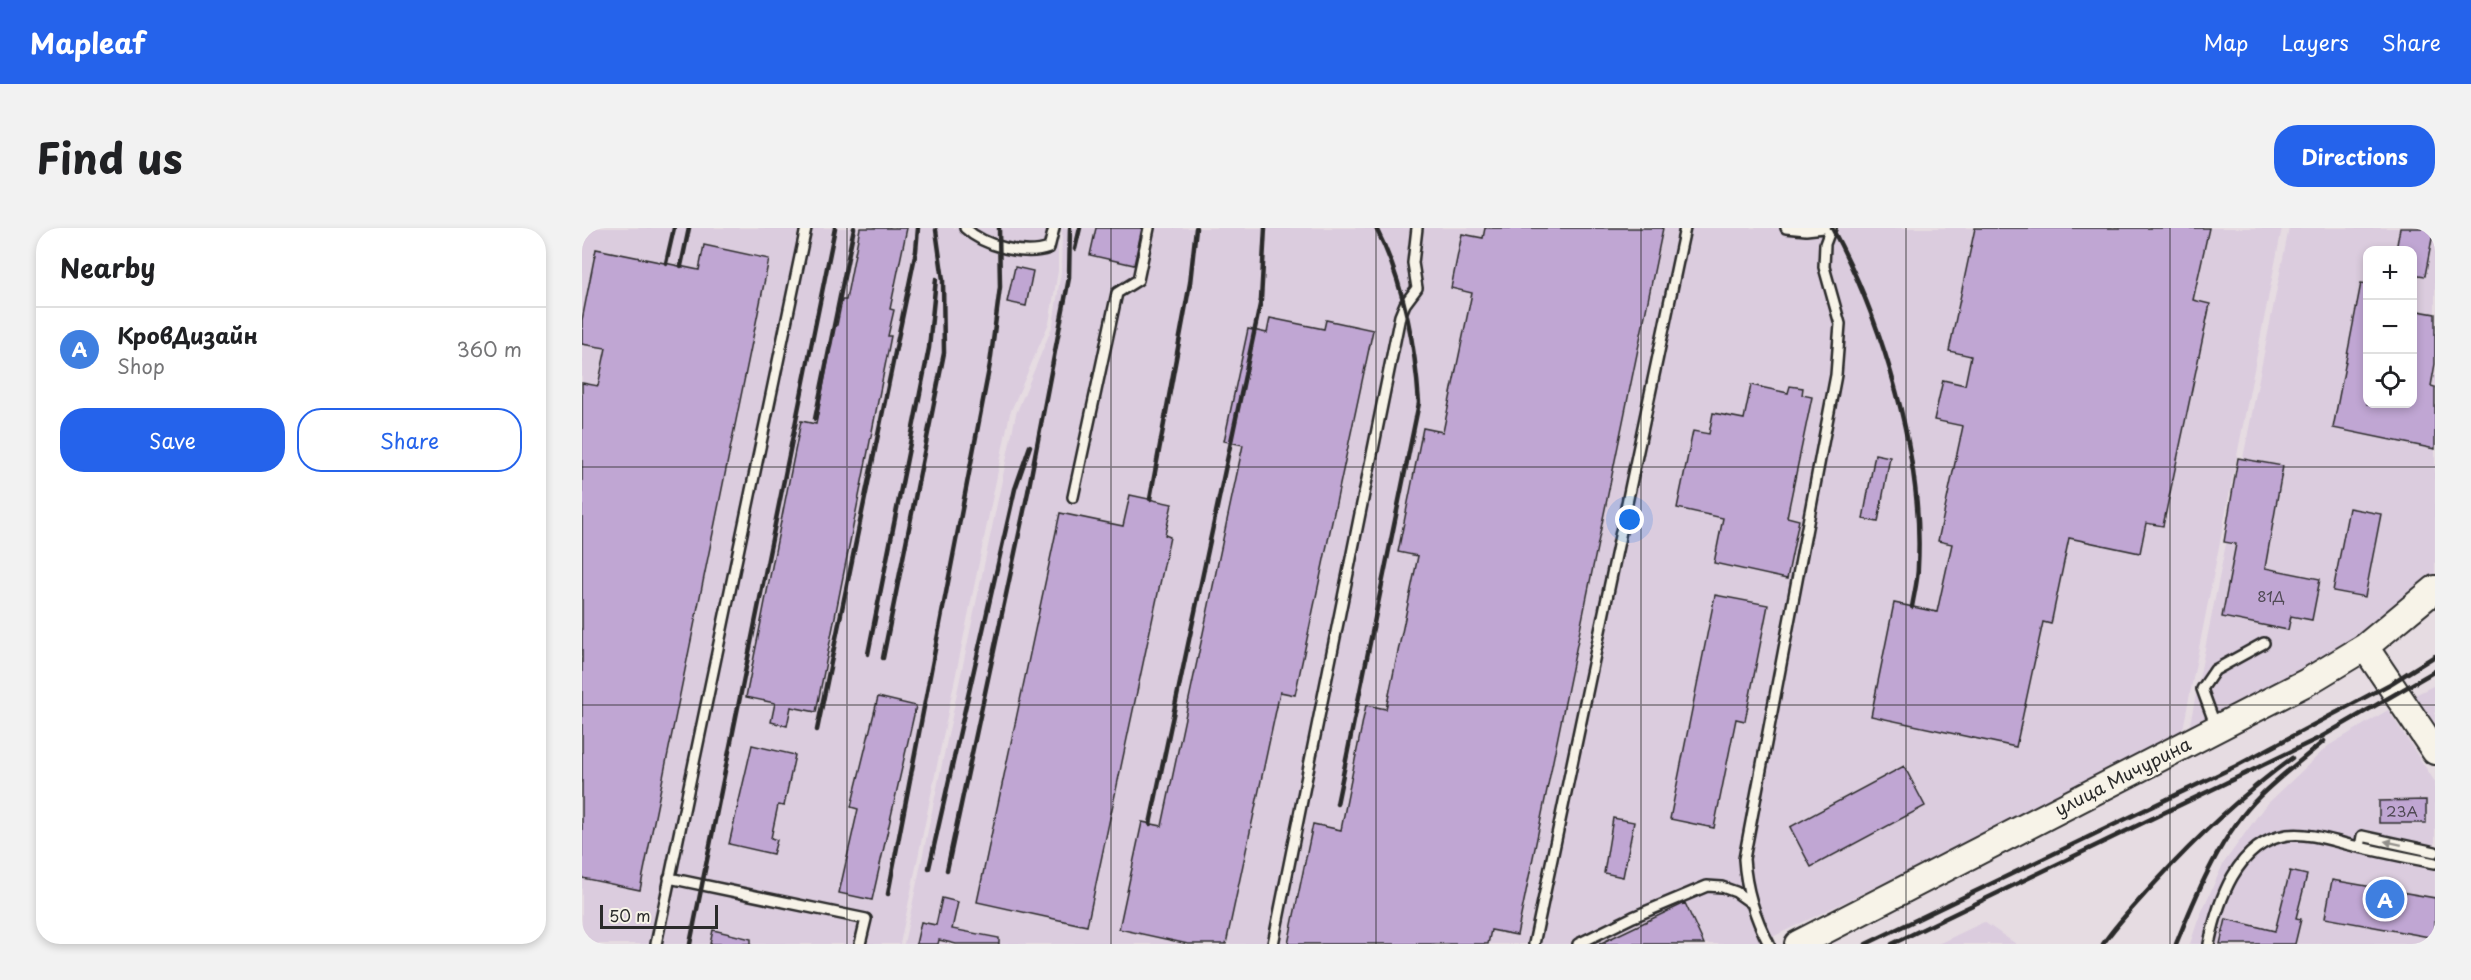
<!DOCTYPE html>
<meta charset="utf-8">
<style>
:root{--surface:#fff;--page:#f2f2f2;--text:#202124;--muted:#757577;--line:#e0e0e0;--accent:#2563eb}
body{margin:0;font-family:"Playpen Sans",sans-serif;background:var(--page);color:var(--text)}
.controls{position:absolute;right:18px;top:18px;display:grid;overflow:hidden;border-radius:12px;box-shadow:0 3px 9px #0003}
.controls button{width:54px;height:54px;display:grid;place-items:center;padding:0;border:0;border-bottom:2px solid var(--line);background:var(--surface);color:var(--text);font:30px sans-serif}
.scale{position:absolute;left:18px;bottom:15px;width:118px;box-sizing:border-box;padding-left:6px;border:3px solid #2b2b2b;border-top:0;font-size:16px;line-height:21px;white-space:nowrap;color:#2b2b2b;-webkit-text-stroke:4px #f7f3e8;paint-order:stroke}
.you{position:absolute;left:1048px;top:292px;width:21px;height:21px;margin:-15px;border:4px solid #fff;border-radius:50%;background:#1a73e8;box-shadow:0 0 0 9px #1a73e833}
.badge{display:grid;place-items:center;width:39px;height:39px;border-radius:50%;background:var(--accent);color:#fff;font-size:20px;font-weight:700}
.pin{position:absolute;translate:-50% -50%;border:3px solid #fff;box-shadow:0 2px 6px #0006}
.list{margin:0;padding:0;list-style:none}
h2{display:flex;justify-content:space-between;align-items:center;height:78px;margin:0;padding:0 24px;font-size:26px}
h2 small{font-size:20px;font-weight:400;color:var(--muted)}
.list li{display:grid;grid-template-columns:39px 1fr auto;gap:18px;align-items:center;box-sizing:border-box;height:84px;padding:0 24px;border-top:2px solid var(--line)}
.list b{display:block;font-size:22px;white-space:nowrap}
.list p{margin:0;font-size:20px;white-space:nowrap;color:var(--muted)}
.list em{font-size:20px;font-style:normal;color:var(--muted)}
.actions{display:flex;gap:12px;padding:18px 24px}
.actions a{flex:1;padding:14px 0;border:2px solid var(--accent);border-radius:24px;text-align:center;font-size:21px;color:var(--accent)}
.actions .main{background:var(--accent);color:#fff}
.icon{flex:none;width:33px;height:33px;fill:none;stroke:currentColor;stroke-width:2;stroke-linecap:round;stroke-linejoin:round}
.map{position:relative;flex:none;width:1853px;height:716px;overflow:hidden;border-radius:24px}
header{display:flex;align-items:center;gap:36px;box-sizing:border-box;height:84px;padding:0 30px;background:var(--accent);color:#fff}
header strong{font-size:28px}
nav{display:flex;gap:33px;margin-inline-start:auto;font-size:21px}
.intro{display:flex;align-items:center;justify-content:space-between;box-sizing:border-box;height:144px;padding:0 36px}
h1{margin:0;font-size:42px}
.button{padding:15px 27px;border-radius:24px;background:var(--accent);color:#fff;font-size:21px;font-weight:700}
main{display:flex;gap:36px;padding:0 36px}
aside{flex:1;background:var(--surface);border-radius:24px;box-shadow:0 3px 9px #0003}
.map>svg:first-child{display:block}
.built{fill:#dbccde;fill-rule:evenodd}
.building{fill:#c0a6d3;stroke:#2b2b2b;stroke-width:1.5}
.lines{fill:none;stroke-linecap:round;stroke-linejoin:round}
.lane-casing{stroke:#2b2b2b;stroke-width:14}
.secondary-casing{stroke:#2b2b2b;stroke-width:30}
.lane{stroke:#f7f3e8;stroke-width:9}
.secondary{stroke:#f7f3e8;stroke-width:26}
.rail{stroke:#2b2b2b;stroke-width:4.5}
.oneway{fill:#918f8a}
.grid{fill:none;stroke:#2b2b2b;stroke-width:1.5;stroke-opacity:0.55}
.labels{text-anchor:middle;stroke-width:5;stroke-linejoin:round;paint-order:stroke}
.number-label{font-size:15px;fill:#504a55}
.street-label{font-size:18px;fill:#2b2b2b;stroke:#f7f3e8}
</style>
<header>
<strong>Mapleaf</strong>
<nav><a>Map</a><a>Layers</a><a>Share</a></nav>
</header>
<div class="intro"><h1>Find us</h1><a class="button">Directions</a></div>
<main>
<aside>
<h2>Nearby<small></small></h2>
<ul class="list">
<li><span class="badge" style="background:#3f7fe0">A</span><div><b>КровДизайн</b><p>Shop</p></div><em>360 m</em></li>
</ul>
<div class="actions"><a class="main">Save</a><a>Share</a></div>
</aside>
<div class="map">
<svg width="1853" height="716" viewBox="0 0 1853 716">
<rect width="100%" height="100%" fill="#e6dce2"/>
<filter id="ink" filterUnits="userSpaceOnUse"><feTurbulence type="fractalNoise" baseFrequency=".0167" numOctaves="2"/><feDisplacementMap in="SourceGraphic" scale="12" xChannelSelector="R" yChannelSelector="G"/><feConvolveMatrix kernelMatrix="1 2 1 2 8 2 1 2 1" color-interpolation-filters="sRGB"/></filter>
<g filter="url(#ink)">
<path class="built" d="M 0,0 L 476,0 L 476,43 L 467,95 L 428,185 L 318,716 L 0,716 Z
M 480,0 L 1700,0 L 1599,511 L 1176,716 L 322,716 L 434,186 L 471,97 L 479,44 Z
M 1707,0 L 1853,0 L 1853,350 L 1781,404 L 1605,511 ZM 1786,22 L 1830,22 L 1830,176 L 1786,176 Z
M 1853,457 L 1853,496 L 1833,467 Z
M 1806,482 L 1853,554 L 1853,716 L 1608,716 L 1616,692 L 1641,636 L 1682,579 L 1746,518 Z
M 1402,694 L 1434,716 L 1356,716 Z"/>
<path class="building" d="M 278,0 L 325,0 L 308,81 L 312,82 L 306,108 L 309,108 L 234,484 L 209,479 L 205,498 L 189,494 L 193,475 L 164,469 L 219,193 L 234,196 L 253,97 L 255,97 L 260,72 L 264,72 Z
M 514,0 L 560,0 L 552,37 L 508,27 Z
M 903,0 L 1081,0 L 935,707 L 909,702 L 906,716 L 706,716 L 731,596 L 759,602 L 784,477 L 804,481 L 836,328 L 816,324 L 841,200 L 861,204 L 890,65 L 869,60 L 880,6 L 901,10 Z
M 1393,0 L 1627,0 L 1611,72 L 1628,76 L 1581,298 L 1564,295 L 1558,325 L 1487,310 L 1469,396 L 1461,394 L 1434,519 L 1289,488 L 1312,375 L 1355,384 L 1370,316 L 1356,313 L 1381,198 L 1352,192 L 1361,152 L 1383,157 L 1389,128 L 1367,123 Z
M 1818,0 L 1852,0 L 1843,48 L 1830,46 L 1830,22 L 1814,22 Z
M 122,17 L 187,31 L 58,662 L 0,650 L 0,155 L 16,158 L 24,120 L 0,116 L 0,92 L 14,21 L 117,42 Z
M 433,39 L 451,43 L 444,78 L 425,74 Z
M 1779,55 L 1785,56 L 1785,176 L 1830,176 L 1830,82 L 1853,86 L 1853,136 L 1849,158 L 1853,159 L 1853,221 L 1751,200 Z
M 688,90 L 742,101 L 744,92 L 791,102 L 713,467 L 698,464 L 644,716 L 606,716 L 537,701 L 560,594 L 580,598 L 661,217 L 642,213 L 666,101 L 685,105 Z
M 1169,157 L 1206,165 L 1208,158 L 1221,160 L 1220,167 L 1230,169 L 1205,289 L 1217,292 L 1205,351 L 1132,335 L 1141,290 L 1095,280 L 1111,203 L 1127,206 L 1131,185 L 1162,191 Z
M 1293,226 L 1308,229 L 1296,294 L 1281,291 Z
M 1656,230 L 1701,238 L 1683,340 L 1738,351 L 1730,392 L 1709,388 L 1706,402 L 1640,389 L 1654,316 L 1642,314 Z
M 548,267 L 590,276 L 583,307 L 588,309 L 505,698 L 395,674 L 478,285 L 541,298 Z
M 1767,280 L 1799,286 L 1783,369 L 1751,363 Z
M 1133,367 L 1186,377 L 1163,493 L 1154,491 L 1132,600 L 1088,591 Z
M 296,469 L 334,478 L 290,672 L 257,665 L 276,581 L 269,579 Z
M 170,517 L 213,527 L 202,578 L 196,577 L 189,610 L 195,612 L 191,626 L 147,616 Z
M 1322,538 L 1343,578 L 1229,639 L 1208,599 Z
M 1844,572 L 1844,595 L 1797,595 L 1797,573 Z
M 1031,590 L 1052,594 L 1041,649 L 1022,645 Z
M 1708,643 L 1725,647 L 1714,690 L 1719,691 L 1713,716 L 1638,716 L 1644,691 L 1693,703 Z
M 1750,652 L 1853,670 L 1853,710 L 1743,690 Z
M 360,670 L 376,674 L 370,701 L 417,710 L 417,716 L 374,716 L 357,712 L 356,716 L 334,716 L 339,694 L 354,697 Z
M 1103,675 L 1122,716 L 1017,716 Z
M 131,702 L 169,711 L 169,716 L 128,716 Z"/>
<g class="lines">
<g class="lane-casing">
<path id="lane" d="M 383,0 C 402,18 443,29 467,20 L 472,0
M 1204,0 L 1224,2 L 1242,0
M 491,269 L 535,65 L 556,52 L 567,0
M 1634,499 L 1620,461 L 1633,442 L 1682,415
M 1778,619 L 1780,608 L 1853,624
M 87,650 L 284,691 L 278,716
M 74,716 L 224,0
M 691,716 L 818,88 L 823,76 L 835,60 L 831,35 L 835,0
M 952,716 L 1103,0
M 996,716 L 1051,689 L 1125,658 L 1140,659 L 1154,664 L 1168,674
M 1187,716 C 1172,688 1164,662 1162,631 L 1254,147 L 1258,96 L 1242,39 L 1243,16 L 1249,0
M 1627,716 C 1636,674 1654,615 1705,607 C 1727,604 1751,613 1772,618 C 1799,624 1826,630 1853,635"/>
</g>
<g class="secondary-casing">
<path id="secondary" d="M 1783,419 L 1853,523
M 1216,716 L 1725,454 L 1783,419 L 1853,361"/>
</g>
<use href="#lane" class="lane"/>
<use href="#secondary" class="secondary"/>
<path class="rail" d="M 1250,0 C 1301,94 1342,231 1336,338 C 1336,352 1332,366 1330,379
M 493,21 L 498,0
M 84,35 L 92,0
M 99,38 L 107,0
M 233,191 L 272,0
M 568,271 L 608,55 L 614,0
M 286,426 L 347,120 L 354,51
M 301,430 L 362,125 L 361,52 L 354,2
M 235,502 L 334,23 L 336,0
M 755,576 L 837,175 C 833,114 822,55 794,0
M 568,596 L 679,72 L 683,0
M 347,640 L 433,261 L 448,218
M 365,642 L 446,264 L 487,50 L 488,0
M 306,666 L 408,136 L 418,59 L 417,0
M 108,716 L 253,0
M 1284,716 L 1654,538 L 1808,456 L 1853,428
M 1310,716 L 1739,509 L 1853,443
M 1521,716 C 1536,694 1554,676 1571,657 C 1614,610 1659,567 1710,530
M 1594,716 C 1615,665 1638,607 1678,568 C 1698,548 1721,531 1742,513"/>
</g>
<defs><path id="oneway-solid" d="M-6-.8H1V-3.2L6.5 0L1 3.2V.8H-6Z" transform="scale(1.5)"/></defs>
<use class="oneway" href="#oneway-solid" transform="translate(1811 615) rotate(-168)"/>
</g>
<path class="grid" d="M 265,0 L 265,716M 529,0 L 529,716M 794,0 L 794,716M 1059,0 L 1059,716M 1324,0 L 1324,716M 1588,0 L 1588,716M 0,239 L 1853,239M 0,477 L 1853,477"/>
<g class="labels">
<g class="number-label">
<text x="1689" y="374">81Д</text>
<text x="1820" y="589">23А</text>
</g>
<g class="street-label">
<text transform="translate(1541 549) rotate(-27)" y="6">улица Мичурина</text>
</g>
</g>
</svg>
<div class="controls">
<button>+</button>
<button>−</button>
<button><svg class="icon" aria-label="locate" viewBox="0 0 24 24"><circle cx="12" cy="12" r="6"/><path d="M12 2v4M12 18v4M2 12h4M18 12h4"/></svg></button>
</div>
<div class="scale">50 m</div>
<div class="you"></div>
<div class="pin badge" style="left:1803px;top:671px;background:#3f7fe0">A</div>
</div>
</main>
